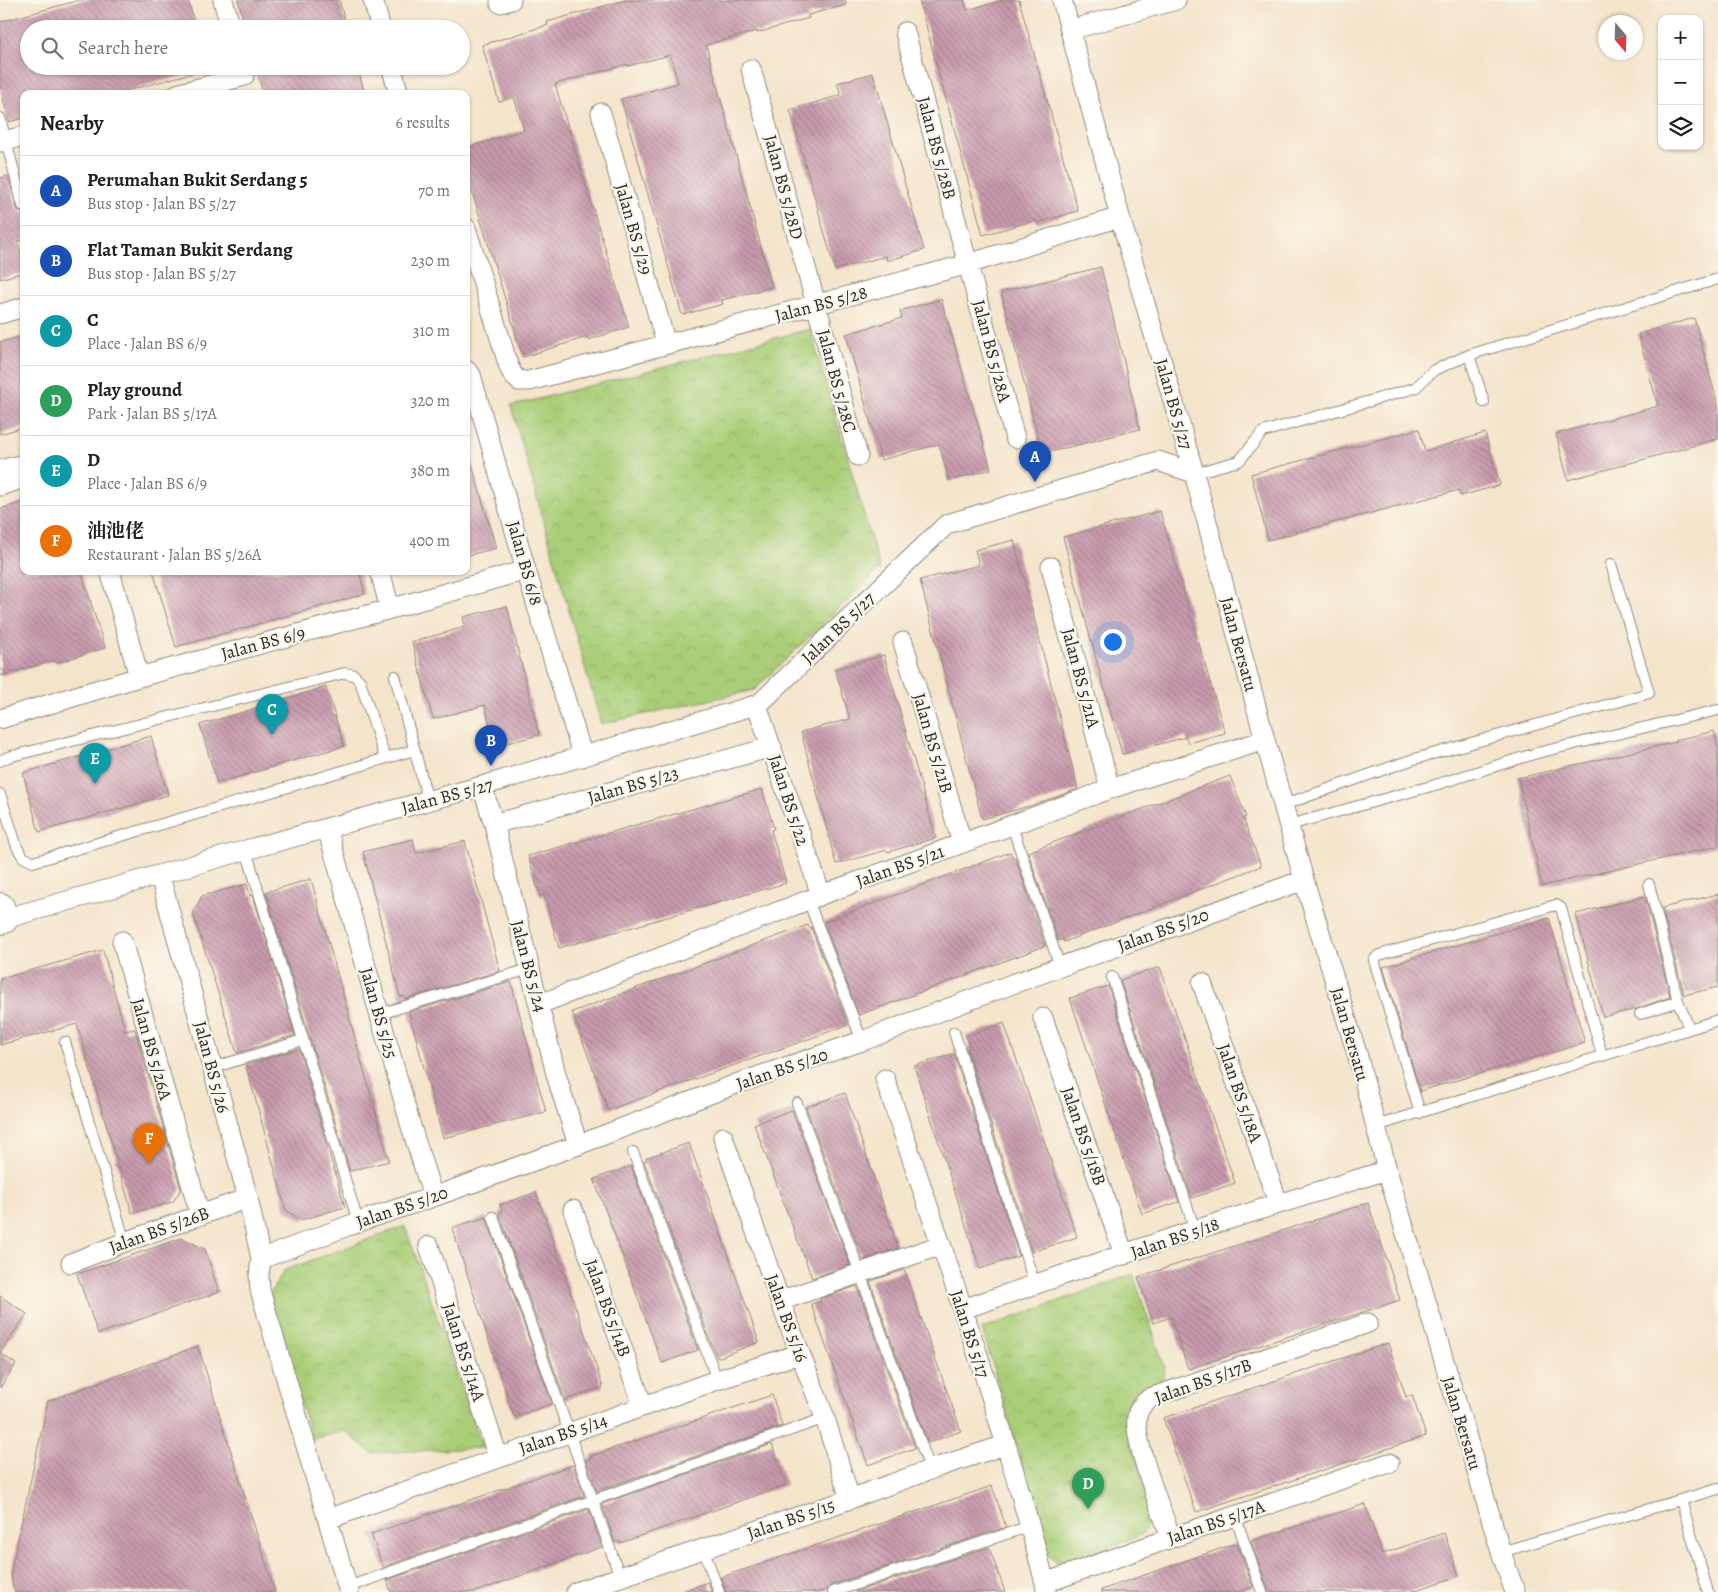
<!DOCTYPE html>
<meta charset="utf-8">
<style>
:root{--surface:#fff;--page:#f6f6f6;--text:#202124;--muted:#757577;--line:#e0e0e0;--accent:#1f6fb2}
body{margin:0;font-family:Alegreya,"Noto Serif SC",serif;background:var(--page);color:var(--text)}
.controls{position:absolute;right:15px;top:15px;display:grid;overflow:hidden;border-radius:10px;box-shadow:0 1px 4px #0004}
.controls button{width:45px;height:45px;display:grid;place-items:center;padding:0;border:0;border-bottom:1px solid var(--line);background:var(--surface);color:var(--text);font:25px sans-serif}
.compass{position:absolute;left:1598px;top:15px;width:45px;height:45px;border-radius:50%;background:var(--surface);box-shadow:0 1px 4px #0004;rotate:161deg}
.you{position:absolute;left:1112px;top:641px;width:18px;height:18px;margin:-12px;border:4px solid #fff;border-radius:50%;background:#1a73e8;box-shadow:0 0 0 8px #1a73e833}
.badge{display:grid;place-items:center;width:32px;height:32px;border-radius:50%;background:var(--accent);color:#fff;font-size:16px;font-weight:700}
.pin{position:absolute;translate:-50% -41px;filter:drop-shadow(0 1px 2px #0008)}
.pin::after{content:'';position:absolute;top:26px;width:18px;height:15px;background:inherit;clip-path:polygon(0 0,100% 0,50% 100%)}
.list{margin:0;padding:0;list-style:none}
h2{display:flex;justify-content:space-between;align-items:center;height:65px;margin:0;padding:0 20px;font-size:21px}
h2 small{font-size:16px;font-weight:400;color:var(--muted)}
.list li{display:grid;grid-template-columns:32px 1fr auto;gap:15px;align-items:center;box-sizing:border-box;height:70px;padding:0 20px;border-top:1px solid var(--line)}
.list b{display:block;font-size:19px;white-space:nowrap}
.list p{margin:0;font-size:16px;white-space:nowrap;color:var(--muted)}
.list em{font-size:16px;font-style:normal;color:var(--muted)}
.icon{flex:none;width:28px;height:28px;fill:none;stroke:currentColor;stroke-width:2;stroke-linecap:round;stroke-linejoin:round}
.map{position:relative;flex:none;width:1718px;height:1592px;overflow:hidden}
.search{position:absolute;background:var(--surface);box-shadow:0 1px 4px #0004;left:20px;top:20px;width:450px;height:55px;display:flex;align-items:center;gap:12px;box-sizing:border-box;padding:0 18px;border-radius:28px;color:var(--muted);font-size:19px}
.panel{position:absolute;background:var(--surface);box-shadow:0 1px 4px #0004;left:20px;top:90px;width:450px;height:485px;border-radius:10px}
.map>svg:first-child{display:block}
.park{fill:url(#park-crowns);stroke:#6a7c51}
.building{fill:url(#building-back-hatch)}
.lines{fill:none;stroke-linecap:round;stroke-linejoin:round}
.lane-casing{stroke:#90887b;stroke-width:12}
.street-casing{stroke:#90887b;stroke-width:21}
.secondary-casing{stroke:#90887b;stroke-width:30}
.lane{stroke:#fff;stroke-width:10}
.street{stroke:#fff;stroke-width:19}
.secondary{stroke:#fff;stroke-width:28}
.labels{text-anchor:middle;stroke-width:4.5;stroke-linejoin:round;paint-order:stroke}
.street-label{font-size:18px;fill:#2b2b2b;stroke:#fbf7ec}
</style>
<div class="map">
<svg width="1718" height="1592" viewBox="0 0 1718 1592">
<defs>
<pattern id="park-crowns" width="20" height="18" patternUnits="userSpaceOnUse" patternTransform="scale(1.25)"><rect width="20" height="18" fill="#a9ce77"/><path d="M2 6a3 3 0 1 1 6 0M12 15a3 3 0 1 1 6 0" fill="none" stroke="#92b167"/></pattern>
<pattern id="building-back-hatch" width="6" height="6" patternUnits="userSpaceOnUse" patternTransform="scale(1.25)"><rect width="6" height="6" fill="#c89aad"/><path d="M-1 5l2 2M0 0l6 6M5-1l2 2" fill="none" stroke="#a37e8d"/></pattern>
</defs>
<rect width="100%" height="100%" fill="#fbf7ec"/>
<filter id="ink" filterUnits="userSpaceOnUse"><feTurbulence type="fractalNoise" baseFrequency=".02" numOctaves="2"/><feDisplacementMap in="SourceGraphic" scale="10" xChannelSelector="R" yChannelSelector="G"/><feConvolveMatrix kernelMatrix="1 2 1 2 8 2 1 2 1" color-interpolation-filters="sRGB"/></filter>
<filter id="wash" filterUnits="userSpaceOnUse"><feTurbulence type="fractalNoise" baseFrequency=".0096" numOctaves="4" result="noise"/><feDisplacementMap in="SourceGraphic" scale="20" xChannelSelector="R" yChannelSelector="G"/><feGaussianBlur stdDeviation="1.12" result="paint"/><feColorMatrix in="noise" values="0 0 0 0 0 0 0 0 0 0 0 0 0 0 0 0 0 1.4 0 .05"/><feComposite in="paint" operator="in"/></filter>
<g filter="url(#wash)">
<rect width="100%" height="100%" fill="#f4e4cb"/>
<path class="park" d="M 810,329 L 880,569 L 754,690 L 601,724 L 511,406 Z
M 405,1226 L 483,1448 L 372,1453 L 345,1431 L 312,1439 L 266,1299 L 285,1270 Z
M 1133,1274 L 1165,1368 L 1161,1384 L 1135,1396 L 1124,1417 L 1153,1517 L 1141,1535 L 1060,1565 L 1049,1555 L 982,1329 Z"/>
<g id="blocks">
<path class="building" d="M 80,0 L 188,0 L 196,29 L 29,29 L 29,66 L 199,66 L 200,71 L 114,94 L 24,94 L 24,118 L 9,122 L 0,86 L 0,22 Z
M 238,0 L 339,0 L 347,29 L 246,29 Z
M 626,0 L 845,0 L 846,5 L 808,15 L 809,18 L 757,33 L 757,31 L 706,45 L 772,287 L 722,300 L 723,304 L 682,315 L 621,99 L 678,83 L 670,55 L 628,66 L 628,64 L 555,84 L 629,327 L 588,340 L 587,337 L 523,357 L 466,172 L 466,148 L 524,130 L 514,97 L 499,102 L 482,45 L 548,25 L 547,22 Z
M 919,0 L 964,0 L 967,10 L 1004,0 L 1019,0 L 1078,211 L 1037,223 L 1036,220 L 983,235 Z
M 256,66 L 357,66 L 365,94 L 263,94 Z
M 873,73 L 924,250 L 887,261 L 886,256 L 835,270 L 790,110 L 841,95 L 837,83 Z
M 8,176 L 17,208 L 18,211 L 24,213 L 24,240 L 17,241 L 24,264 L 24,272 L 0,279 L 0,178 Z
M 1101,267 L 1140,429 L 1042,454 L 1001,292 Z
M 941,299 L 991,469 L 949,481 L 939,444 L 881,460 L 846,334 L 902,318 L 900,311 Z
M 1694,318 L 1718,405 L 1718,439 L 1568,480 L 1556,434 L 1658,406 L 1638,334 Z
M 24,336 L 24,427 L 0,434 L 0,342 Z
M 1419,429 L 1425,451 L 1485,433 L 1500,485 L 1461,496 L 1459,490 L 1268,540 L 1251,474 Z
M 470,458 L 496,548 L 466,556 L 466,459 Z
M 24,502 L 24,571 L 81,571 L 105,648 L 56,663 L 55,660 L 0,676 L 0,509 Z
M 1160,511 L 1225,733 L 1188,743 L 1186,737 L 1122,754 L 1063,537 Z
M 1014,540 L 1078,789 L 1030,806 L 982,819 L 920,580 L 979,565 L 975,550 Z
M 153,571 L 359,571 L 365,594 L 176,647 Z
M 507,606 L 539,735 L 495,746 L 485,705 L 433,719 L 412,642 L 465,627 L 463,617 Z
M 884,655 L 936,838 L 888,852 L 887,850 L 836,864 L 801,732 L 850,719 L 835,669 Z
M 326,687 L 344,746 L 217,783 L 200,725 Z
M 1714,731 L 1718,747 L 1718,846 L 1542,886 L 1518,778 L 1676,742 L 1676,740 Z
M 151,736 L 168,795 L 39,832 L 23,773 Z
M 1230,776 L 1246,817 L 1243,818 L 1261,866 L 1064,942 L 1063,939 L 1058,941 L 1028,852 Z
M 762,789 L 774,829 L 771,830 L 786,883 L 559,948 L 544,895 L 540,896 L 528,856 Z
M 413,839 L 416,853 L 465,841 L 500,971 L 405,999 L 405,996 L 400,997 L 363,852 Z
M 1010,852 L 1013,858 L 1015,857 L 1045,946 L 859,1015 L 824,922 Z
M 311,879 L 389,1161 L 350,1171 L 266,892 Z
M 247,884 L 250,896 L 253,895 L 295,1035 L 237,1053 L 193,913 L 202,896 Z
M 1718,894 L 1718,987 L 1684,995 L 1662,908 Z
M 1645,896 L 1670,997 L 1636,1009 L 1603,1017 L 1576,914 Z
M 1549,918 L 1585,1043 L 1420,1091 L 1383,967 Z
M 808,925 L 809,928 L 811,927 L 848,1025 L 608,1110 L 572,1012 Z
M 103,950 L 125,1031 L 135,1029 L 181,1189 L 173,1202 L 132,1213 L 77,1024 L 0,1045 L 0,979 Z
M 1160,967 L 1235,1183 L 1195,1197 L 1192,1198 L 1120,980 Z
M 511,982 L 546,1112 L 443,1138 L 409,1012 Z
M 1108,986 L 1179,1202 L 1142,1214 L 1070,998 Z
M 1004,1023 L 1077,1237 L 1032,1252 L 967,1049 L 970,1048 L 966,1036 Z
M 299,1049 L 345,1207 L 301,1220 L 286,1210 L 246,1065 Z
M 954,1054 L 1019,1256 L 980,1269 L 914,1066 Z
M 845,1093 L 898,1248 L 863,1260 L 806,1107 Z
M 792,1110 L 850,1265 L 812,1278 L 754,1124 Z
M 689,1143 L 759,1342 L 717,1358 L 644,1161 L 647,1160 L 646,1158 Z
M 631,1166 L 698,1350 L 662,1363 L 594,1179 Z
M 536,1192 L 603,1387 L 565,1400 L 499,1213 L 502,1212 L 500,1205 Z
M 1368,1203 L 1400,1300 L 1188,1369 L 1171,1317 L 1153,1323 L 1138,1277 Z
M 486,1217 L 552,1404 L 514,1417 L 452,1228 Z
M 182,1238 L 205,1249 L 219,1292 L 98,1334 L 77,1274 Z
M 904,1270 L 961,1431 L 928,1443 L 870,1281 Z
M 857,1286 L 915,1448 L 868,1465 L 811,1304 L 821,1301 L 820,1299 Z
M 0,1296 L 27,1314 L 0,1353 L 16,1364 L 0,1388 Z
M 1388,1343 L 1406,1397 L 1412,1395 L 1426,1436 L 1196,1512 L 1163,1418 Z
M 198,1346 L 275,1592 L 15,1592 L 13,1587 L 11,1571 L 48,1401 Z
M 772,1395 L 782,1426 L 597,1491 L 586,1460 L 592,1458 L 591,1456 Z
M 772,1444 L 786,1485 L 620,1543 L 619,1541 L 615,1542 L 602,1504 Z
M 573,1465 L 584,1496 L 383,1567 L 371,1534 Z
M 992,1486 L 1006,1527 L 831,1585 L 827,1590 L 820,1592 L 726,1592 L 721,1577 L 722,1577 Z
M 1365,1504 L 1382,1554 L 1444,1533 L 1459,1576 L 1410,1592 L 1269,1592 L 1251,1541 Z
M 589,1509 L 602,1547 L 475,1592 L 391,1592 L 387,1580 Z
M 1237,1543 L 1253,1587 L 1237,1592 L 1101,1592 L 1101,1590 Z
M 989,1547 L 1005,1592 L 855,1592 Z
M 708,1582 L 712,1592 L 686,1592 L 686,1590 Z"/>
</g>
</g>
<g filter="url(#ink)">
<use href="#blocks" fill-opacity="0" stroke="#90887b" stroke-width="1"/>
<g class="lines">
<g class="lane-casing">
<path id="lane" d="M 0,118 L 23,206
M 1469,355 L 1484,402
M 1194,473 L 1239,461 L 1263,432 L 1415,388 L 1434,370 L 1469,355 L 1718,279
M 395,676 L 428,801
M 0,761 L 8,757 L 345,673 L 354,675 L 360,681 L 385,758
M 0,794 L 17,847 L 23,857 L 33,862 L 414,750
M 1283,805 L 1411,760 L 1649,693 L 1611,564
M 1289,825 L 1435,785 L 1537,753 L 1718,710
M 1012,826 L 1060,967
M 246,850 L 358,1222
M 1649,884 L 1678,1001 L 1689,1028
M 808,900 L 862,1041
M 1112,977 L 1195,1230
M 379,1014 L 529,969
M 1640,1014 L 1678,1001
M 954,1032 L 1035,1285
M 65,1042 L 125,1242
M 212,1068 L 303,1040
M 797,1103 L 860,1273 L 930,1469
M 1420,1113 L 1374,960 L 1379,955 L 1556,905 L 1561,908 L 1602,1055
M 1376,1126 L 1718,1020
M 633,1152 L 717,1380
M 493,1217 L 620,1577
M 1681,1500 L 1708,1592
M 1235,1516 L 1262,1592
M 703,1548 L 719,1592
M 1501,1552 L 1718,1489
M 348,1587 L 825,1418
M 833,1592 L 1030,1526"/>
</g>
<g class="street-casing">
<path id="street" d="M 223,0 L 231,29
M 373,0 L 381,29
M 1062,0 L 1120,217 L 1194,473 L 1265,740 L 1304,880 L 1358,1057 L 1387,1170 L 1501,1552 L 1515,1592
M 500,3 L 511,0
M 1070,30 L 1176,0
M 905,32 L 1015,438
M 391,66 L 399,94
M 751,69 L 858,456
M 177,94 L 244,76
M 601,113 L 666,344
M 0,142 L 24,136
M 466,228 L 509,367 L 513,375 L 519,381 L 529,381 L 968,264 L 1120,217
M 0,314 L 24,307
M 466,370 L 471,375 L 526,570 L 583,757
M 0,470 L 24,464
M 0,486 L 24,478
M 1051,567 L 1110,789
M 110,571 L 139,677
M 380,571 L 390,609
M 903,642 L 962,843
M 757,705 L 821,895
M 0,719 L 139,677 L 390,609 L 526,570
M 482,786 L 494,824 L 557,1078 L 578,1145
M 494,824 L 772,747
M 327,828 L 410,1123 L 433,1197
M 160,876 L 248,1198 L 261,1259 L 259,1276 L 260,1290 L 349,1592
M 4,919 L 246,850 L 482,786 L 759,704 L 947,524 L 1158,461 L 1194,473
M 122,941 L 200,1215
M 1202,983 L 1278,1203
M 540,1004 L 821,895 L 1110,789 L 1265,740
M 1043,1018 L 1124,1255
M 885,1079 C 941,1246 1001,1412 1045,1583 L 1046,1592
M 723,1137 L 780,1301 L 825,1418 L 850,1499
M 573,1210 L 643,1406
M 429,1246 L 498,1457
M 261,1259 L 358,1222 L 433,1197 L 578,1145 L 736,1084 L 862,1041 L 1012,984 L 1304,880
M 71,1263 L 125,1242 L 248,1198
M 780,1301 L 941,1245
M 963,1309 L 1195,1230 L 1387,1170
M 328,1519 L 717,1380 L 799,1354
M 1171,1538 C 1162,1512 1133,1441 1137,1417 C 1138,1408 1143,1403 1150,1398 L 1368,1323
M 1045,1583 L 1171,1538 L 1389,1463
M 576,1592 L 850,1499 L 938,1467 L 1005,1445"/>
</g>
<g class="secondary-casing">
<path id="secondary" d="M 0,907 L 4,919 L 0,920"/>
</g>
<use href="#lane" class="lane"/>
<use href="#street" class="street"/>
<use href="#secondary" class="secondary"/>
</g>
</g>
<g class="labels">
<g class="street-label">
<text transform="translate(937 148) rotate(75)" y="6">Jalan BS 5/28B</text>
<text transform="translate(784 187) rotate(75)" y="6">Jalan BS 5/28D</text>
<text transform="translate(634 229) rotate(74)" y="6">Jalan BS 5/29</text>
<text transform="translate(821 304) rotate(-15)" y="6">Jalan BS 5/28</text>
<text transform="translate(992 351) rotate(75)" y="6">Jalan BS 5/28A</text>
<text transform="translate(837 381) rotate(75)" y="6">Jalan BS 5/28C</text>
<text transform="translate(1174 404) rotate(74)" y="6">Jalan BS 5/27</text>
<text transform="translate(525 563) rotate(74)" y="6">Jalan BS 6/8</text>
<text transform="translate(838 628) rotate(-44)" y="6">Jalan BS 5/27</text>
<text transform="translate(263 643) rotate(-15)" y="6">Jalan BS 6/9</text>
<text transform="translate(1239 644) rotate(75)" y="6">Jalan Bersatu</text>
<text transform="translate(1081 678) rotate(75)" y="6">Jalan BS 5/21A</text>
<text transform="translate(933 743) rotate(74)" y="6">Jalan BS 5/21B</text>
<text transform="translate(633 785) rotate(-16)" y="6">Jalan BS 5/23</text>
<text transform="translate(447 796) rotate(-15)" y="6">Jalan BS 5/27</text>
<text transform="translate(789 800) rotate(72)" y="6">Jalan BS 5/22</text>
<text transform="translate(900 866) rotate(-20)" y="6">Jalan BS 5/21</text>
<text transform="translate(1163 930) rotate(-20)" y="6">Jalan BS 5/20</text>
<text transform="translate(529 966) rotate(75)" y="6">Jalan BS 5/24</text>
<text transform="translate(379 1013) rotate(74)" y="6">Jalan BS 5/25</text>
<text transform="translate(1350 1034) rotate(74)" y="6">Jalan Bersatu</text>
<text transform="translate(152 1049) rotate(74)" y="6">Jalan BS 5/26A</text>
<text transform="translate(212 1067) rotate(75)" y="6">Jalan BS 5/26</text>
<text transform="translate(782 1069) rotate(-19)" y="6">Jalan BS 5/20</text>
<text transform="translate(1240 1093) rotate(71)" y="6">Jalan BS 5/18A</text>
<text transform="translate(1084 1136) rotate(71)" y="6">Jalan BS 5/18B</text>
<text transform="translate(402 1207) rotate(-19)" y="6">Jalan BS 5/20</text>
<text transform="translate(159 1230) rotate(-20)" y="6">Jalan BS 5/26B</text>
<text transform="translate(1175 1238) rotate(-19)" y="6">Jalan BS 5/18</text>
<text transform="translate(608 1308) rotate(70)" y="6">Jalan BS 5/14B</text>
<text transform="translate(787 1318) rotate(70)" y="6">Jalan BS 5/16</text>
<text transform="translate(970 1334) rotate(72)" y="6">Jalan BS 5/17</text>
<text transform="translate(464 1352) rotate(72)" y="6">Jalan BS 5/14A</text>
<text transform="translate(1203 1381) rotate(-20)" y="6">Jalan BS 5/17B</text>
<text transform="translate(1462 1423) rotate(73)" y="6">Jalan Bersatu</text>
<text transform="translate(563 1434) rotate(-19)" y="6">Jalan BS 5/14</text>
<text transform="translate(791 1519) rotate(-19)" y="6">Jalan BS 5/15</text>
<text transform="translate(1216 1522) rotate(-19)" y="6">Jalan BS 5/17A</text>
</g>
</g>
</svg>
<div class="controls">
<button>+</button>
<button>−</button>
<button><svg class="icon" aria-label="layers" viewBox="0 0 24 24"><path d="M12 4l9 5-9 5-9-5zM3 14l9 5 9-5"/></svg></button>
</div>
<svg class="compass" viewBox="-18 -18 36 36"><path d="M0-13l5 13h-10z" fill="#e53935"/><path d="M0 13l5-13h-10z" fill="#757577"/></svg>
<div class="you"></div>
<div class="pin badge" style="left:1035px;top:482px;background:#1a4fb4">A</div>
<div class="pin badge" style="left:491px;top:766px;background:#1a4fb4">B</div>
<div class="pin badge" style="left:272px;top:735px;background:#0f9aa8">C</div>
<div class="pin badge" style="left:1088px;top:1509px;background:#2e9e5b">D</div>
<div class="pin badge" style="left:95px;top:784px;background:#0f9aa8">E</div>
<div class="pin badge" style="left:149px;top:1164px;background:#e8710a">F</div>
<div class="search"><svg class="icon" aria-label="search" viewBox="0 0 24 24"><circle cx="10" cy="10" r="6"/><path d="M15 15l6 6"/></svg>Search here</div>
<section class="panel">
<h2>Nearby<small>6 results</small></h2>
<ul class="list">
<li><span class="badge" style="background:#1a4fb4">A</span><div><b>Perumahan Bukit Serdang 5</b><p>Bus stop · Jalan BS 5/27</p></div><em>70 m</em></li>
<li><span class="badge" style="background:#1a4fb4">B</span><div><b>Flat Taman Bukit Serdang</b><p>Bus stop · Jalan BS 5/27</p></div><em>230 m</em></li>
<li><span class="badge" style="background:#0f9aa8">C</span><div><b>C</b><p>Place · Jalan BS 6/9</p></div><em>310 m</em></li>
<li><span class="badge" style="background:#2e9e5b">D</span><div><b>Play ground</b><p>Park · Jalan BS 5/17A</p></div><em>320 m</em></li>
<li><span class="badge" style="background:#0f9aa8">E</span><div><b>D</b><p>Place · Jalan BS 6/9</p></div><em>380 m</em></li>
<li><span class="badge" style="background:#e8710a">F</span><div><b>油池佬</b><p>Restaurant · Jalan BS 5/26A</p></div><em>400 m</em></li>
</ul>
</section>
</div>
